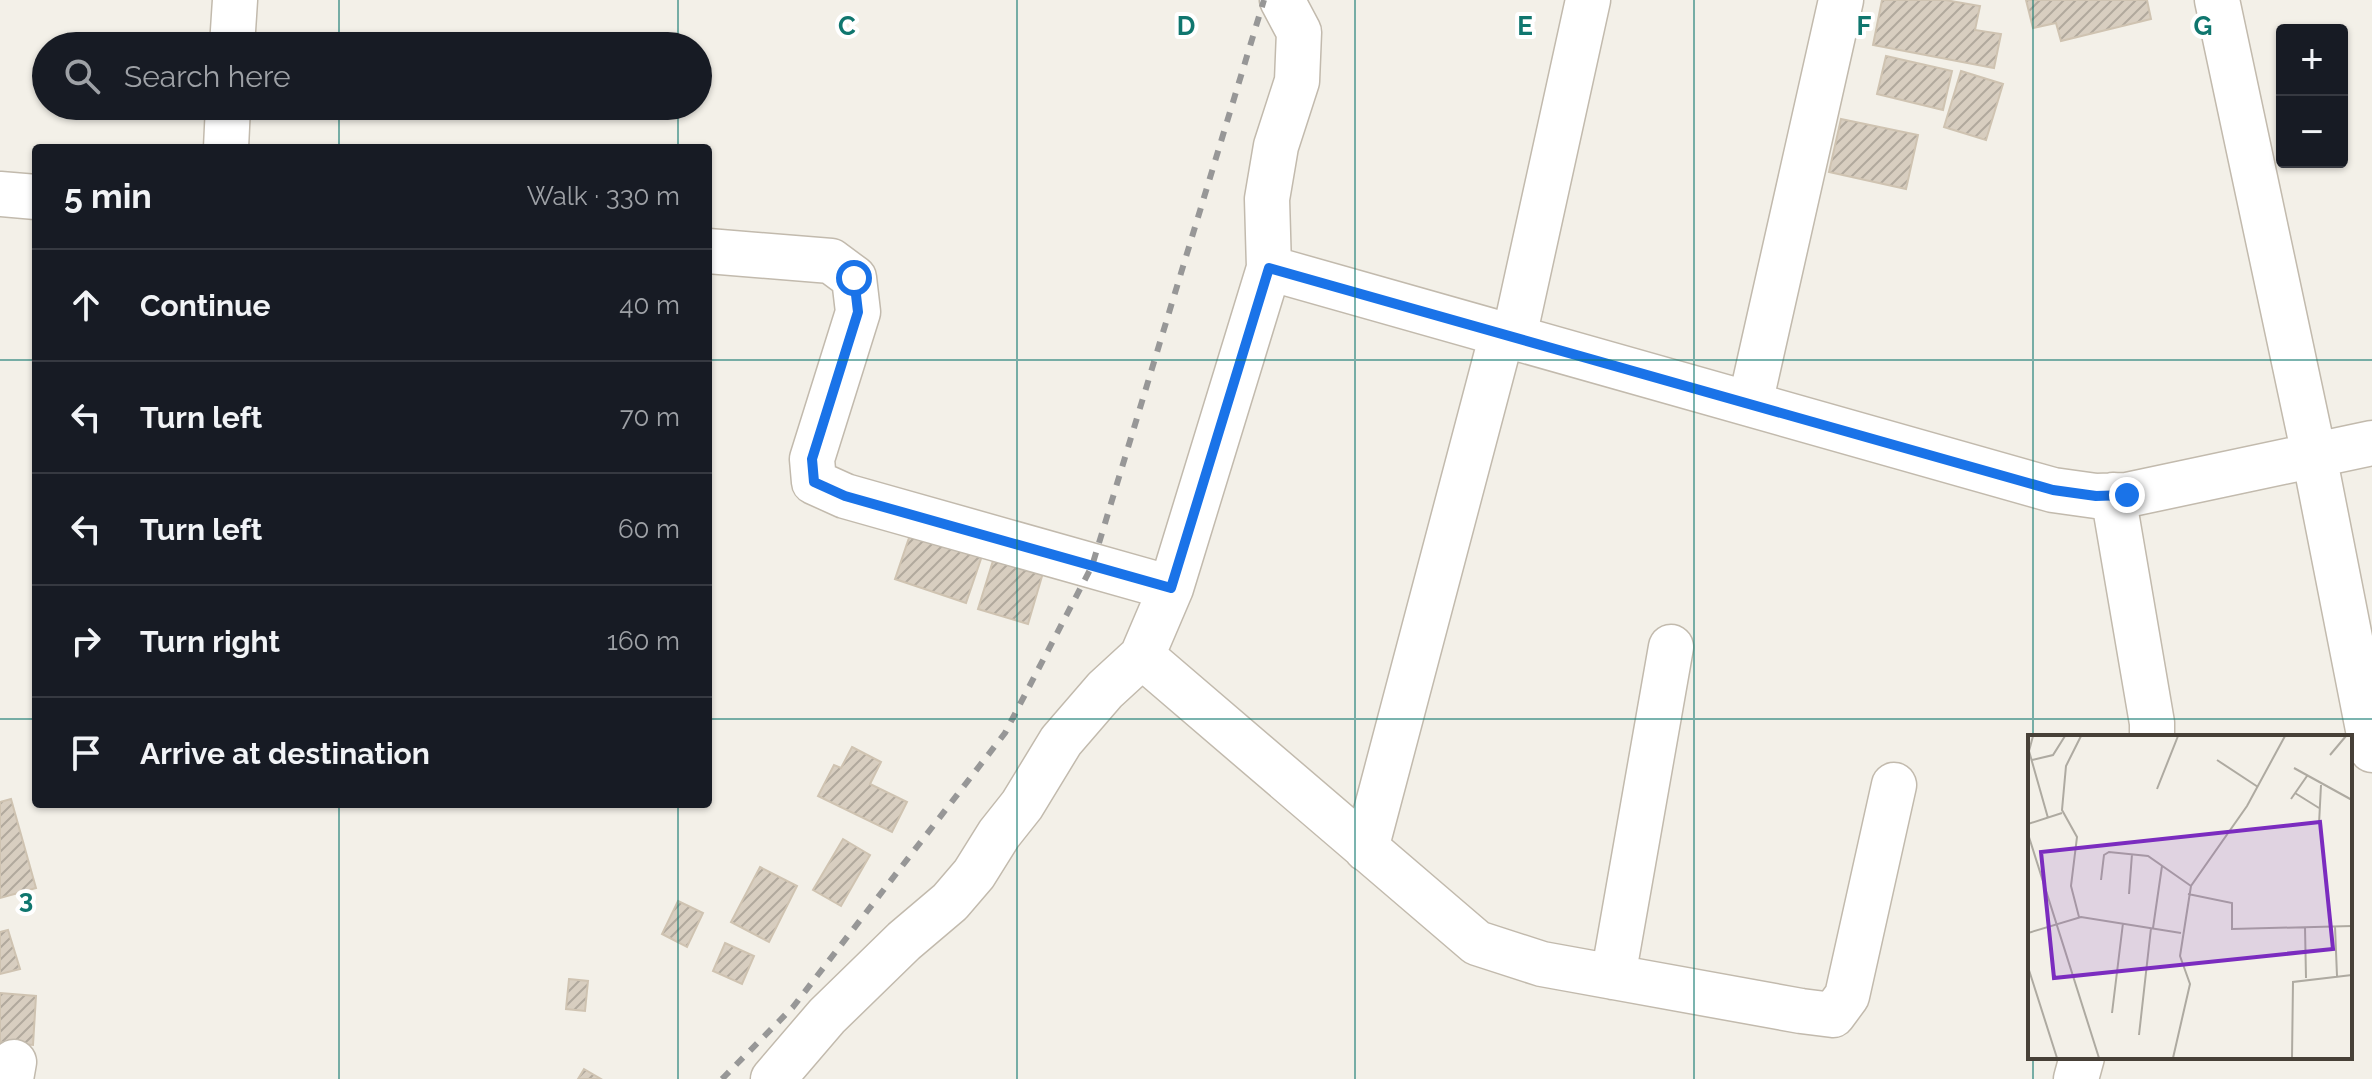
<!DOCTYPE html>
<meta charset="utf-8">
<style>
:root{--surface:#171b24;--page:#242831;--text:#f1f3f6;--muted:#9ea1a6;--line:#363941}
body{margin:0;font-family:Raleway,sans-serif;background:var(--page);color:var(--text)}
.controls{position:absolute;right:24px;top:24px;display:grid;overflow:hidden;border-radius:8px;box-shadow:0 2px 6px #0004}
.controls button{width:72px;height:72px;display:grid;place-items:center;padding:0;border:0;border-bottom:2px solid var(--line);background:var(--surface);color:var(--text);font:40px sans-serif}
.stop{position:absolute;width:24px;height:24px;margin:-18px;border:6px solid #1a73e8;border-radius:50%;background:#fff}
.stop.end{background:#1a73e8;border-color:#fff;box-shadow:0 2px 8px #0008}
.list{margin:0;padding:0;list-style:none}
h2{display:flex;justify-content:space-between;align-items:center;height:104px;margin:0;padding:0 32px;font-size:34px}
h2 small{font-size:26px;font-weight:400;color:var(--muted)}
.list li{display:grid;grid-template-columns:52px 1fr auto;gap:24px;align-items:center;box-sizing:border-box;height:112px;padding:0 32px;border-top:2px solid var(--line)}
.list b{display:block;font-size:30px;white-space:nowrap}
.list em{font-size:26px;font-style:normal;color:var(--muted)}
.icon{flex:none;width:44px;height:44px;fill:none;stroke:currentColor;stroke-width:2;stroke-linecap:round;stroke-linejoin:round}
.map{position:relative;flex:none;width:2372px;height:1079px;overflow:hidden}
.search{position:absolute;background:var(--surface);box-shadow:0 2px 6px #0004;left:32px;top:32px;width:680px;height:88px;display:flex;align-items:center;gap:20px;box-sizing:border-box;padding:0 28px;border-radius:44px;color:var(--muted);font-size:30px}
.panel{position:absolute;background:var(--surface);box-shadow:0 2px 6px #0004;left:32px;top:144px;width:680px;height:664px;border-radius:8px}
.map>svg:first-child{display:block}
.building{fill:url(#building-hatch);stroke:#cfc3b1;stroke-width:2}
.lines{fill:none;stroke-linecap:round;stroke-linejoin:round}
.minor-casing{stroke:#c2baad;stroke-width:47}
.minor{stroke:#fff;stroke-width:44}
.rail{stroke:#979797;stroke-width:6;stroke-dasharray:10 10;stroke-linecap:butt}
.route{stroke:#1a73e8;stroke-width:10}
.grid{fill:none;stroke:#0f766e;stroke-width:2;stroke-opacity:0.55}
.inset-road{fill:none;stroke:#aeaaa1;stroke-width:2}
.view{fill:#7b2cbf;fill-opacity:0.15;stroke:#7b2cbf;stroke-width:4}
.inset-edge{fill:none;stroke:#474037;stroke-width:4}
.grid-label{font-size:26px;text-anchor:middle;font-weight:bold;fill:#0f766e;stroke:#fff;stroke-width:8;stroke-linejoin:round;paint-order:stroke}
</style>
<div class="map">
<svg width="2372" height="1079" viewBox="0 0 2372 1079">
<defs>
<pattern id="building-hatch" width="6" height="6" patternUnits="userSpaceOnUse" patternTransform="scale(2)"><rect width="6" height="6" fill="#d8cec0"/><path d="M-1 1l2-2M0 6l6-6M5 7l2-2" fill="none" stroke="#b1a99d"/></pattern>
</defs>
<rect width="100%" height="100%" fill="#f3f0e8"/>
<path class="building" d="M 1882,0 L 1945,0 L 1980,6 L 1975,30 L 2001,34 L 1994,68 L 1873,45 Z
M 2026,0 L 2147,0 L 2151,19 L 2061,41 L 2056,23 L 2033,28 Z
M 1886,56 L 1952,71 L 1943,110 L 1877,94 Z
M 1961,71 L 2003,84 L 1986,140 L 1944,127 Z
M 1841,119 L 1918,135 L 1906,189 L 1829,172 Z
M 912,529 L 983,553 L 966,603 L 895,579 Z
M 996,551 L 1045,566 L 1028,624 L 978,609 Z
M 852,747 L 881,762 L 870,784 L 907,802 L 892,832 L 818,796 L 834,765 L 841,768 Z
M 11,799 L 36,888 L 0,898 L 0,802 Z
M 843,839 L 870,855 L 841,906 L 813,890 Z
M 760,867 L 797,886 L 769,942 L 731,922 Z
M 678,901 L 703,913 L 687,947 L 662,934 Z
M 8,930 L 20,969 L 0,974 L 0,932 Z
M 725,943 L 754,956 L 742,984 L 713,971 Z
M 569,979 L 588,981 L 585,1011 L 566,1009 Z
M 0,993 L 36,996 L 33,1045 L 0,1042 Z
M 584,1069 L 601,1079 L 578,1079 Z"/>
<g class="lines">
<g class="minor-casing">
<path id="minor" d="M 2217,0 L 2314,455 L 2372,750
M 232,46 L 235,0
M 226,148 L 228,106
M 0,194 L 36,197
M 708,251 L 831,261 L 854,278 L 858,312 L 812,459 L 814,482 L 845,496 L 1171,588
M 1269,268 L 2053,490 L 2096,496 L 2127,495 L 2372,443
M 1514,337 L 1588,0
M 1750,404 L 1841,0
M 2113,495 L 2152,723 L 2152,737
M 1142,656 L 1477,943 L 1542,964 L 1801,1011 L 1833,1015 L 1847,996 L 1894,785
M 1366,849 L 1502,334
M 1613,977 L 1671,647
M 11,1079 L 14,1062
M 773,1079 L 827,1016 L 904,941 L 950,902 L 974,874 L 999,834 L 1022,805 L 1061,741 L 1105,690 L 1142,656 L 1171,588 L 1269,268 L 1267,199 L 1276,146 L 1297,81 L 1299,32 L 1282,0
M 2076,1079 L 2082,1057"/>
</g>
<use href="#minor" class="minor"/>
<path class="rail" d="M 722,1079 L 793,1007 L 1005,733 L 1092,566 L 1264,0"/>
</g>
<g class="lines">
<path class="route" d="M 854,278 L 858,312 L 812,459 L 814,482 L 845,496 L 1171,588 L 1269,268 L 2053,490 L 2096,496 L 2127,495"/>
</g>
<path class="grid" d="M 339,0 L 339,46M 678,0 L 678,46M 1017,0 L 1017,1079M 1355,0 L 1355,1079M 1694,0 L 1694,1079M 2033,0 L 2033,737M 339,106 L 339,148M 678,106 L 678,148M 0,360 L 36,360M 708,360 L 2372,360M 0,719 L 36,719M 708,719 L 2372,719M 339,804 L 339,1079M 678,804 L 678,1079M 2033,1057 L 2033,1079"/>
<g transform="translate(2028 735)">
<rect width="324" height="324" fill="#f3f0e8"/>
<path class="inset-road" d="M 5,1 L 1,16 L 20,83M 302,20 L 318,1M 4,25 L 25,20 L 37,1M 189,25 L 230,52M 266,33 L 324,65M 129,54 L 150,1M 267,58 L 291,73M 263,64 L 279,41M 0,89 L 34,78M 291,89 L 293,50M 0,99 L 71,323M 73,145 L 76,120 L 81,117 L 120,121 L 163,151M 101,159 L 104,119M 160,159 L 204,168 L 204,194 L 324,191M 51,182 L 43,151 L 49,102 L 34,75 L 38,31 L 53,1M 307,191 L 309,241M 277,192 L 278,243M 125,193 L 134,131M 0,198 L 53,182 L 153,198M 0,232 L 29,323M 84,278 L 95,188M 111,300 L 123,193M 145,323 L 162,249 L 152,221 L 163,151 L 219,71 L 257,1M 264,323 L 265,247 L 324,240"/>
<path class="view" d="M 292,87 L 305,214 L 26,243 L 13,117 Z"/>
<rect width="324" height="324" class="inset-edge"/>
</g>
<g class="grid-label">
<text x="847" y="35">C</text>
<text x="1186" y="35">D</text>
<text x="1525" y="35">E</text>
<text x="1864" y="35">F</text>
<text x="2203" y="35">G</text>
<text x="26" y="908">3</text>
</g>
</svg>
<div class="controls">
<button>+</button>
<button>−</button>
</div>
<div class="stop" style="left:854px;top:278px"></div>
<div class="stop end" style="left:2127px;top:495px"></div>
<div class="search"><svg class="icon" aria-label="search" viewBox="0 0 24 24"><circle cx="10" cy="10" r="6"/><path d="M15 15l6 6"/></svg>Search here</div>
<section class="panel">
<h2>5 min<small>Walk · 330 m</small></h2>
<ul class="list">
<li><svg class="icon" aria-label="ahead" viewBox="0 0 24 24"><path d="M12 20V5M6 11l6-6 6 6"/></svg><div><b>Continue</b></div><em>40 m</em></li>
<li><svg class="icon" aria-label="left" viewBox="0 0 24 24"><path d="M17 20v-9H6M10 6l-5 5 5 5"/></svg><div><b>Turn left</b></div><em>70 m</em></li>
<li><svg class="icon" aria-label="left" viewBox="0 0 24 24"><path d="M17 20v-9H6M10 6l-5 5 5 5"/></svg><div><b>Turn left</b></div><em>60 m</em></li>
<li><svg class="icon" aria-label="right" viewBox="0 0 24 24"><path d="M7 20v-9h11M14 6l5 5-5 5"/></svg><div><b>Turn right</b></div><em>160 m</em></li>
<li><svg class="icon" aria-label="arrive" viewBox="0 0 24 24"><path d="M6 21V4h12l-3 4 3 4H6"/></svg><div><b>Arrive at destination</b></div></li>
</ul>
</section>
</div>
